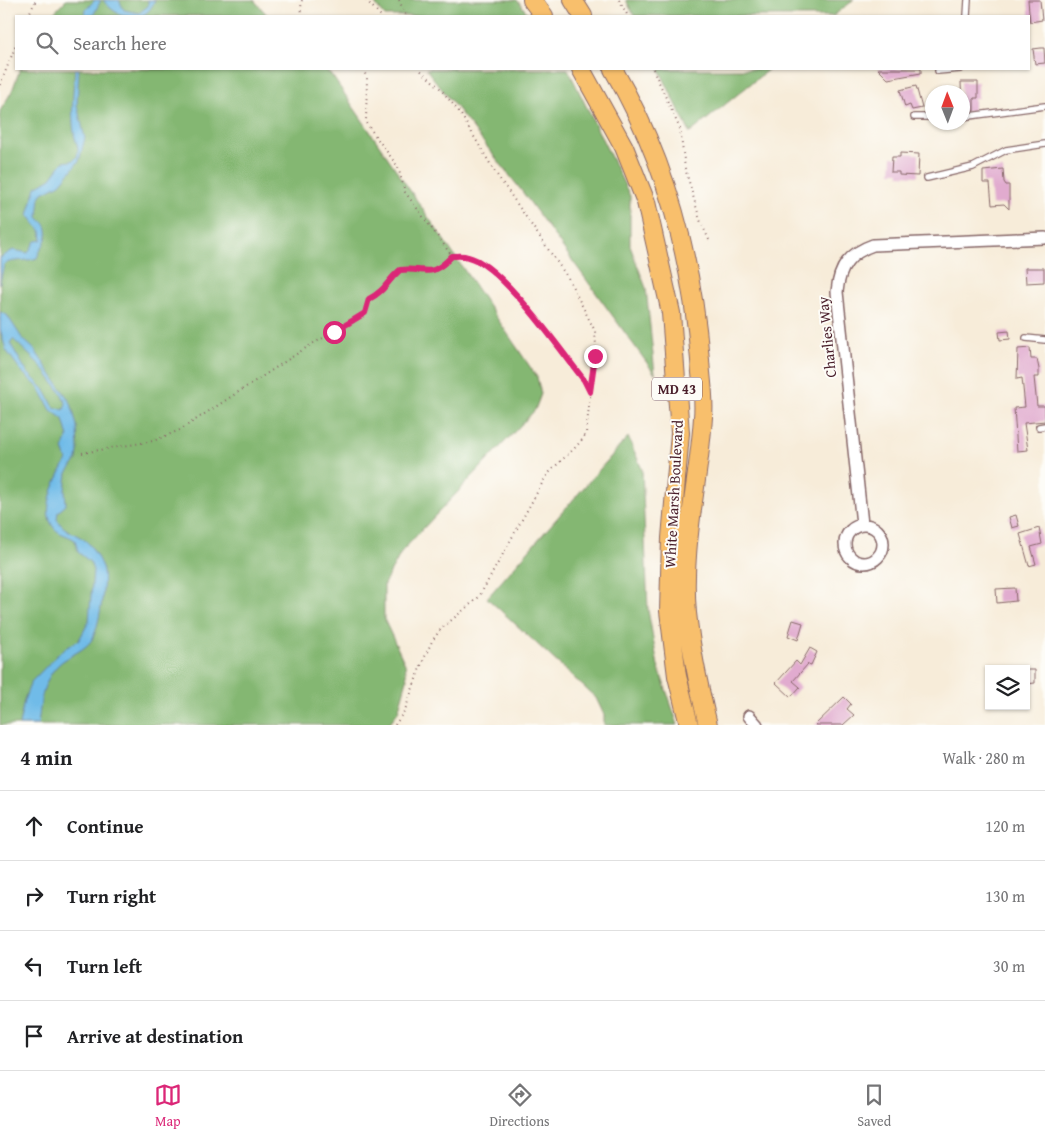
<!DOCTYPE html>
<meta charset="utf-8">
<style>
:root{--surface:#fff;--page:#f6f6f6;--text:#202124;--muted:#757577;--line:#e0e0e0;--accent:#db2777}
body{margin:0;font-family:"Gentium Book Plus",serif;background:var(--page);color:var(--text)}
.controls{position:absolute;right:15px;bottom:15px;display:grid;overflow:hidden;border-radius:0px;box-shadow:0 1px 4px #0004}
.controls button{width:45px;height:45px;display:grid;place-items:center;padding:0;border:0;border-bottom:1px solid var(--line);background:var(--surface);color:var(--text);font:25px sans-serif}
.compass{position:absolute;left:925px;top:85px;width:45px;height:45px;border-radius:50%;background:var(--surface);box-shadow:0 1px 4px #0004;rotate:359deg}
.stop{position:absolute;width:15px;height:15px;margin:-11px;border:4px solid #db2777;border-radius:50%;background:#fff}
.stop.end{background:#db2777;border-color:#fff;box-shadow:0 1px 5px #0008}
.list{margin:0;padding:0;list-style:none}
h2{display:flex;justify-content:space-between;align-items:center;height:65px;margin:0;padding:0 20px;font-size:21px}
h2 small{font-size:16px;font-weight:400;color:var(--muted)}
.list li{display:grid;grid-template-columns:32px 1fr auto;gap:15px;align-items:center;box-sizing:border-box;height:70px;padding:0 20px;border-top:1px solid var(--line)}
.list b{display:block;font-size:19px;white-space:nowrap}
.list em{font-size:16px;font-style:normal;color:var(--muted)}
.icon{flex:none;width:28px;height:28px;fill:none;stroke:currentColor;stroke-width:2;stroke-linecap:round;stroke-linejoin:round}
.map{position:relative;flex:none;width:1045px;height:725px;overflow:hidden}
.search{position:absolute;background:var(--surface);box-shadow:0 1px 4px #0004;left:15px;right:15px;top:15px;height:55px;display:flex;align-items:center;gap:12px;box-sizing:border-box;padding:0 18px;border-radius:0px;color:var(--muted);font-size:19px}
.sheet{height:345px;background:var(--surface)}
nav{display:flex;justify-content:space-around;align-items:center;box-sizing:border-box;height:70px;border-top:1px solid var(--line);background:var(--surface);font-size:14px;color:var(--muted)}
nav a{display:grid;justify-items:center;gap:2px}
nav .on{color:var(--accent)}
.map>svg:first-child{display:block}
.forest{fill:#84b772;stroke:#676b4e}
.water{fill:#6fbbe8;stroke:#5c6d8a;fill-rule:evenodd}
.building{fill:#e1abcf}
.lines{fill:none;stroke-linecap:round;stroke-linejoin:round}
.lane-casing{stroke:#876768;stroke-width:8}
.street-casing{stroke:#876768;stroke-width:14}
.primary-casing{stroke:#876768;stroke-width:20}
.path{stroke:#876768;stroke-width:2;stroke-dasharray:1 4;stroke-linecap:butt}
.lane{stroke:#fff;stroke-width:5.5}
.street{stroke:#fff;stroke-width:11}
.primary{stroke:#f8bf6c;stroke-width:18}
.route{stroke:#db2777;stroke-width:6}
.labels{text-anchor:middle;stroke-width:4;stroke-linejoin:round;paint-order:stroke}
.shield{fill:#fdfcf7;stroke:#806168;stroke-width:1}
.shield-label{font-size:14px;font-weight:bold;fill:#4a1f2b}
.street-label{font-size:15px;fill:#4a1f2b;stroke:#fdfcf7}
</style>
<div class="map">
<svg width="1045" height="725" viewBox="0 0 1045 725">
<rect width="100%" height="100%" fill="#fdfcf7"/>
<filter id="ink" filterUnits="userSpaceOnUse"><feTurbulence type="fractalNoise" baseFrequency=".02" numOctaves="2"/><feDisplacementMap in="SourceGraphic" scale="10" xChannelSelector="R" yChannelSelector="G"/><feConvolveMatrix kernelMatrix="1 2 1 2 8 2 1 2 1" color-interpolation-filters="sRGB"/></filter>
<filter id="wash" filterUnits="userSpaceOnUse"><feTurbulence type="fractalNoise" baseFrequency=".0096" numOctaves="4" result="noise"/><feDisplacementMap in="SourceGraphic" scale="20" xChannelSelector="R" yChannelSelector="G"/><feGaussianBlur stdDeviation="1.12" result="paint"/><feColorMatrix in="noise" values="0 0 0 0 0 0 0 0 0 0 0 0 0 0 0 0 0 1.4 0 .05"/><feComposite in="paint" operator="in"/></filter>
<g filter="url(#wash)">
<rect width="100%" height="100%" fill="#f7ecd9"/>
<path class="forest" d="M 66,0 L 254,0 L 268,16 L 51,16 Z
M 372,0 L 517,0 L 530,16 L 385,16 Z
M 626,0 L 854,0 L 833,16 L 634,16 Z
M 20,69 L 324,69 L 333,77 L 537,377 L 541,394 L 535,410 L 402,551 L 384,584 L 384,619 L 405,664 L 407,680 L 398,712 L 388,725 L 0,725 L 0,111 L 12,91 Z
M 426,69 L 568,69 L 630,196 L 630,246 L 646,288 L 655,374 L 521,190 Z
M 659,69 L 769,69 L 690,133 Z
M 628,437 L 642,469 L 648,610 L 658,666 L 678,725 L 604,725 L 604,715 L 596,698 L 487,598 Z"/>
<path class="water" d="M 95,0 L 101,0 L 93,16 L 85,16 L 86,9 Z
M 103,0 L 119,0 L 124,10 L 139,13 L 148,6 L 148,0 L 155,0 C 145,27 117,19 103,0 Z
M 75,69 L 79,69 L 77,105 L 85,138 L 79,161 L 60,184 L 43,193 L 40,197 L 38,217 C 40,220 45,223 46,226 C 51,238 40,248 37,258 C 26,262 15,259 4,264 L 0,283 L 0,258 L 13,250 L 28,253 L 35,241 L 42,240 L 41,231 L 28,215 L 36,187 L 51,178 L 63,162 C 68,161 75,162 77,156 C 80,147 75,142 74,133 C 71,113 73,90 75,69 Z
M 0,312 L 7,315 L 22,338 L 34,349 L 71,403 L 77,426 L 78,451 L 77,460 L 67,473 L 65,490 L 66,505 L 58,512 L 57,519 C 63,531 76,533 86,541 C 92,546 99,560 102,567 C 107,579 99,631 91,641 C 81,654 63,656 53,671 C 40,690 41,704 38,725 L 19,725 L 24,700 L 31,682 L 62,650 L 79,640 L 89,621 L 93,570 L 90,562 L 78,552 L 75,540 C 68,535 60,535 54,528 C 39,509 58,477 67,460 L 63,449 L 68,437 L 63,419 L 51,410 L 39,388 L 22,372 L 6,350 L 0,329 ZM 13,339 L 41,366 L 61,393 L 66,403 L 64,410 L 54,407 L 44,389 L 27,372 L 10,343 Z"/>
<g id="blocks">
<path class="building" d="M 1028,0 L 1040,0 L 1042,20 L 1030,22 Z
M 1041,48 L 1044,48 L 1045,63 L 1035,64 L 1033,49 Z
M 878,69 L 921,69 L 921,73 L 888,79 Z
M 961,82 L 978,82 L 978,98 L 974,98 L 974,111 L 962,112 Z
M 916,86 L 922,108 L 912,110 L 910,105 L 905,107 L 900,90 Z
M 900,153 L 919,154 L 918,176 L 899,175 L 899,172 L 891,172 L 892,157 L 900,157 Z
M 1003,169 L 1004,182 L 1006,185 L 1009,185 L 1009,209 L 1004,204 L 992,205 L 990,183 L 983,183 L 983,171 Z
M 1025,268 L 1044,268 L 1044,282 L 1026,283 Z
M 1009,331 L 1010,339 L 1000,340 L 999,332 Z
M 1030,348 L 1031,359 L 1037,359 L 1039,369 L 1039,377 L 1034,377 L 1037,406 L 1045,406 L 1045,421 L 1024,423 L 1028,450 L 1017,451 L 1014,408 L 1025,407 L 1022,378 L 1017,379 L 1018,349 Z
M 1016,515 L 1019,526 L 1012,528 L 1009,517 Z
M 1039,528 L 1042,544 L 1031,547 L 1036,564 L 1029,566 L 1020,534 Z
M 1015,588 L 1016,601 L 997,603 L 996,589 Z
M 793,620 L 803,623 L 798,640 L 788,636 Z
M 810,648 L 817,652 L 811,665 L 808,664 L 793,681 L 800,687 L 791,697 L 776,683 L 796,661 L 800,665 Z
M 1026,670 L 1035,670 L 1035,683 L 1026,684 Z
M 844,697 L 851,704 L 847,709 L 854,715 L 843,725 L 815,725 Z"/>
</g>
</g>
<g filter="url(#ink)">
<use href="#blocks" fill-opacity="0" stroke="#876768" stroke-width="1"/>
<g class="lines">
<g class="lane-casing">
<path id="lane" d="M 967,16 L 968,0
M 938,71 L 960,69
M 914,117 L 932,117
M 962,117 L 1045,106
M 927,178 L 973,167 L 1006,150 L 1045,144
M 1026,338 L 1045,340
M 1039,427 L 1045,426"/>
</g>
<g class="street-casing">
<path id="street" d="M 862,524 L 837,292 C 839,267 850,253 873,245 L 1045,238
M845 544a19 19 0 1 1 38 0a19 19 0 1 1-38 0Z
M 749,716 L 757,725"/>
</g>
<g class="primary-casing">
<path id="primary" d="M 532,0 L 544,16
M 573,0 L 583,16
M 581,69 L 624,147 L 646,202 L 671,313 L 680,433 L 671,538 L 669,611 L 677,676 L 689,725
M 613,69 C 665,158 692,258 700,360 C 701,379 705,399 703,417 C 699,482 681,547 687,613 C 691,651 699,688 708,725"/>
</g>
<path class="path" d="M 366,0 L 381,16
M 399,0 L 406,16
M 619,0 L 628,16
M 28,16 L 36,0
M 300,16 L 302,0
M 363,69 L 367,78 L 366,123 L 398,167 L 405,192 L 452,256
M 653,69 L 680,129 L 685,168 L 700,220 L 710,242
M 0,85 L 16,45
M 82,453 L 153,441 L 180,430 L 312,344 L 349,324 L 365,313 L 369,299 C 388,289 386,283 400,270 C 427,267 429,280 452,256 C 457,256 463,255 468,257 C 501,264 561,351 584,380 L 590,391
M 395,725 L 405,710 L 420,668 L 432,641 L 441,629 L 479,597 L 544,480 C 556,461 576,452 586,433 L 596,345 L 595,331 L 568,278 L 495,172 L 460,113 L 439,87 L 419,69"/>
<use href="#lane" class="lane"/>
<use href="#street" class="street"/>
<use href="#primary" class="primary"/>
</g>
</g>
<g class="lines" filter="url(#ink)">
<path class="route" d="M 334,332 L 365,313 L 369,299 C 386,290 386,282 400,270 C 427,267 429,280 452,256 C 457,256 463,255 468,257 C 501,264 561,351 584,380 L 590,392 L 595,356"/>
</g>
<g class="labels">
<rect class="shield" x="652" y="377.5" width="50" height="23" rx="4"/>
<g class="shield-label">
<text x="677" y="394">MD 43</text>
</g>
<g class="street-label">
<text transform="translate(827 337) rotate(-96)" y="5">Charlies Way</text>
<text transform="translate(674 494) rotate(-87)" y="5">White Marsh Boulevard</text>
</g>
</g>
</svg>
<div class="controls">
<button><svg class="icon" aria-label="layers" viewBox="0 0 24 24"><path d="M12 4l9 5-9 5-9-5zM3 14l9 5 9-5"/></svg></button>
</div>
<svg class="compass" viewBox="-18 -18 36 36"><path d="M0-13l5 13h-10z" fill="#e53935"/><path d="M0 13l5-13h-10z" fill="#757577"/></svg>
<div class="stop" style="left:334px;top:332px"></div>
<div class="stop end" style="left:595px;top:356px"></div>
<div class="search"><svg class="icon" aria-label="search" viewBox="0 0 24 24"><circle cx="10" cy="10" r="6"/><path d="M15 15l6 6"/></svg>Search here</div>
</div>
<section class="sheet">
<h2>4 min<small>Walk · 280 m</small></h2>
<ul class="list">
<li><svg class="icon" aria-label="ahead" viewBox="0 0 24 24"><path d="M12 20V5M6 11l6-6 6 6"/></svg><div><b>Continue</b></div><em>120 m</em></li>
<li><svg class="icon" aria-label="right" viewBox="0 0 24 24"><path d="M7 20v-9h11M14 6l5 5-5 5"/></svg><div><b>Turn right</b></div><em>130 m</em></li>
<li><svg class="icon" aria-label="left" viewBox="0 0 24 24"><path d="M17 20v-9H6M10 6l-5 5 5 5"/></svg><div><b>Turn left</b></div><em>30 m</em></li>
<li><svg class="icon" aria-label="arrive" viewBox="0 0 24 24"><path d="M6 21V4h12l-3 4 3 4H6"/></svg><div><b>Arrive at destination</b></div></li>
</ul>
</section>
<nav>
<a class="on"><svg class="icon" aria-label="map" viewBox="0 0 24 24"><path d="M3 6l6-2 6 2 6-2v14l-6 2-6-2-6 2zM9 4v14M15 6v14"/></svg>Map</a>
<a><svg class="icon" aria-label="directions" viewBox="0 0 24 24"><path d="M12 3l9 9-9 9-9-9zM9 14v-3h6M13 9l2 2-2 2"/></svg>Directions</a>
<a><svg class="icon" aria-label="saved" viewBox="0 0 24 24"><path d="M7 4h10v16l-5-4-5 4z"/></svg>Saved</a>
</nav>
